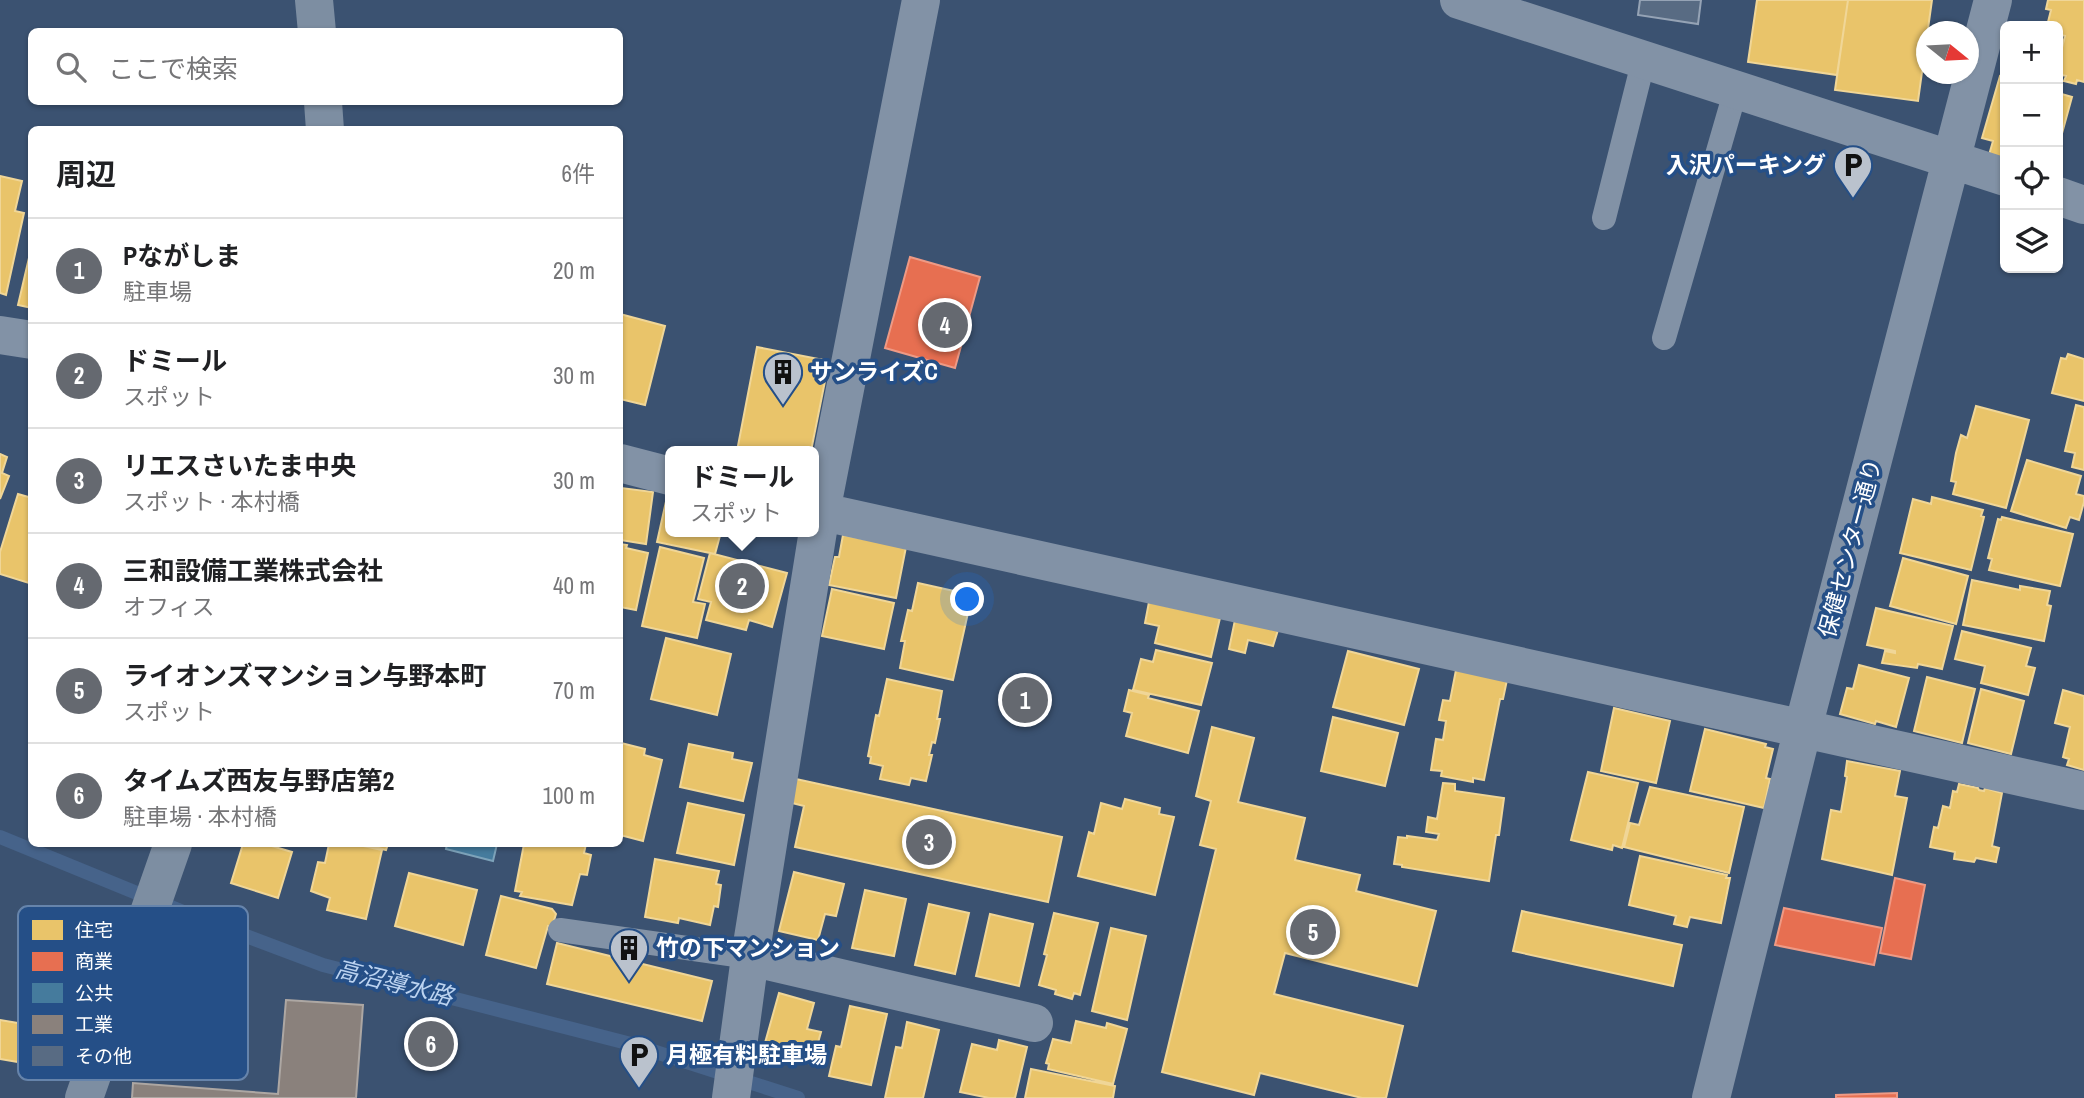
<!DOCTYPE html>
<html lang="ja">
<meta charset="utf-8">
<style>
:root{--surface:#fff;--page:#f2f2f2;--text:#202124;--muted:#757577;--line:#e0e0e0;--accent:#656970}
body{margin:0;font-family:"Archivo Narrow","Noto Sans JP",sans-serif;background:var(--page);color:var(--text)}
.controls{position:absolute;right:21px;top:21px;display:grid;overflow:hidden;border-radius:10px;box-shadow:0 2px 5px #0004}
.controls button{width:63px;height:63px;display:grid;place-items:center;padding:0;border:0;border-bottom:2px solid var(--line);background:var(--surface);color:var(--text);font:35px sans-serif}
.compass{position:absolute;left:1916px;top:21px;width:63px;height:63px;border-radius:50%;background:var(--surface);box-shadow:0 2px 5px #0004;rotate:108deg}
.you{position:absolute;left:968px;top:600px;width:24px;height:24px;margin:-18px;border:5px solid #fff;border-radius:50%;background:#1a73e8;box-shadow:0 0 0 10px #1a73e833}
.badge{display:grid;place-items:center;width:46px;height:46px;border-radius:50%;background:var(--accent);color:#fff;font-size:23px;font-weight:700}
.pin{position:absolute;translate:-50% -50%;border:4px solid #fff;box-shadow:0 2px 7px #0006}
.popup{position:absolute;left:665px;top:446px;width:154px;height:91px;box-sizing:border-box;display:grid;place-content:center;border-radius:10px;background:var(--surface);filter:drop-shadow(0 2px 5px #0005);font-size:23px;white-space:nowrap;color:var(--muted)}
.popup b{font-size:26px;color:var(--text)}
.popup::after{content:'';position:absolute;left:50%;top:100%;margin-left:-14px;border:14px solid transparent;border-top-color:var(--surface)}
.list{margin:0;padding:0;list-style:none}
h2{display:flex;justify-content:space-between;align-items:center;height:91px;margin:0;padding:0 28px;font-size:30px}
h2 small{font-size:23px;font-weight:400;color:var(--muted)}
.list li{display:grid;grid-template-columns:46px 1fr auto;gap:21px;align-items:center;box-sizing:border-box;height:105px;padding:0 28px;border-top:2px solid var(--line)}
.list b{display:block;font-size:26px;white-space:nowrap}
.list p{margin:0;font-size:23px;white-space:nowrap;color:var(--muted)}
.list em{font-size:23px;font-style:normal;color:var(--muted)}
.icon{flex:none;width:38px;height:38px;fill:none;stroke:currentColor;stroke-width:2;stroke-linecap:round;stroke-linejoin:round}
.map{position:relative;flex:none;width:2084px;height:1098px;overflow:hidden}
.search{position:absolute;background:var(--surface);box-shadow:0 2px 5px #0004;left:28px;top:28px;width:595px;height:77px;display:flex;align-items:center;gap:18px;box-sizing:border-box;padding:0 24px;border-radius:10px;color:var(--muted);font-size:26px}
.panel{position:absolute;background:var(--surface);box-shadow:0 2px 5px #0004;left:28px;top:126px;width:595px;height:721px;border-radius:10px}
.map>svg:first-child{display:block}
.homes{fill:#e9c46a;stroke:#f0d697;stroke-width:2}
.shops{fill:#e76f51;stroke:#ee9a85;stroke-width:2}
.public{fill:#457b9d;stroke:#7da3ba;stroke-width:2}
.industry{fill:#8a817c;stroke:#ada7a3;stroke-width:2}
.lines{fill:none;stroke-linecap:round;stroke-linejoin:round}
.stream{stroke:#46638a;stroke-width:14}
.building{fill:#586b83;stroke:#95a3b5;stroke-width:2}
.lane{stroke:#8292a6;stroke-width:24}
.street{stroke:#8292a6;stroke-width:38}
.secondary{stroke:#7d8ea2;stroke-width:38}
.labels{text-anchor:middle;stroke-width:7;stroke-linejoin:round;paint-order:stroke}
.poi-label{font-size:23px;font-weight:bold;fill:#fff;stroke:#254f87;text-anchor:start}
.street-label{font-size:23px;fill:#fff;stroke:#254f87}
.water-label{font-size:24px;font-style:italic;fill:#bcd3f0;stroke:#254f87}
.key{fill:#254f87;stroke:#6684ab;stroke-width:2}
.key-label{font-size:19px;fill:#fff}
</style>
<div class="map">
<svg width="2084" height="1098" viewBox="0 0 2084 1098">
<rect width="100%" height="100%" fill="#3b5271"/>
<path class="homes" d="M 1757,0 L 1848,0 L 1837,75 L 1748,62 Z
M 1848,0 L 1932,0 L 1918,101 L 1835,90 Z
M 2048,0 L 2084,0 L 2084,82 L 2077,80 L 2076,84 L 2064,81 L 2066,76 L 2058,74 L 2058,63 L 2065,36 L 2058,34 L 2058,26 L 2047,26 L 2051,10 L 2046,9 Z
M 2000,76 L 2005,78 L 2005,159 L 1989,155 L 1993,141 L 1982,138 Z
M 2058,93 L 2072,97 L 2058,148 Z
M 0,176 L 22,181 L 15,211 L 24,213 L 6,295 L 0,293 Z
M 32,245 L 32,308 L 18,305 Z
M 620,314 L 665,326 L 645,405 L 620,399 Z
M 757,347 L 829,361 L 811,451 L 737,451 Z
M 2068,354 L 2084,359 L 2084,401 L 2052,393 L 2061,358 L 2066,359 Z
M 2076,405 L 2084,407 L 2084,470 L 2072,467 L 2075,453 L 2065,451 Z
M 1976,406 L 2029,420 L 2006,508 L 1953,494 L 1956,482 L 1951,481 L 1956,453 L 1961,435 L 1967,438 Z
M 0,454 L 7,457 L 2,473 L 9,476 L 0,499 Z
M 2027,460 L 2081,476 L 2076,494 L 2084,496 L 2084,502 L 2079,520 L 2070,517 L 2066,528 L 2011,511 Z
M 620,481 L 622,481 L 621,488 L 653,492 L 646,544 L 620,540 Z
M 18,494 L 32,498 L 32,584 L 0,574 L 0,552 Z
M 667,497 L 670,497 L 670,532 L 721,532 L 715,554 L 657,542 Z
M 1932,497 L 1983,510 L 1981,516 L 1984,517 L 1971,570 L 1900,553 L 1913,499 L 1931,504 Z
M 2002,517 L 2073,534 L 2060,586 L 1989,570 L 1992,559 L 1988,558 L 1998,519 L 2001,520 Z
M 843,535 L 906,547 L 896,598 L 829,585 L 835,557 L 839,557 Z
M 620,544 L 627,545 L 626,548 L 648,553 L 636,610 L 620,607 Z
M 660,547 L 704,558 L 693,602 L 705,604 L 697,638 L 642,626 Z
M 710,553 L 787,573 L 772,627 L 749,620 L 746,630 L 706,620 L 711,602 L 698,599 Z
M 1903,558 L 1968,576 L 1956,624 L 1890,606 Z
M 1972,580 L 2020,590 L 2020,586 L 2050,591 L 2047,605 L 2051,606 L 2044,641 L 1963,625 Z
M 918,583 L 972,595 L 953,680 L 900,668 L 905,641 L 901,641 L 908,610 L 912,611 Z
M 832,589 L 894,603 L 884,649 L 822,636 Z
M 1149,602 L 1220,618 L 1211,657 L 1155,643 L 1159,626 L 1145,623 Z
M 1876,608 L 1953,626 L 1942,669 L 1918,664 L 1917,668 L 1882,663 L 1885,651 L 1895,653 L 1895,651 L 1867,645 Z
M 1235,620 L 1278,630 L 1273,646 L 1248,640 L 1245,653 L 1229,649 Z
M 1962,631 L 2031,648 L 2026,666 L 2035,668 L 2028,695 L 1981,683 L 1985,666 L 1955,659 Z
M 666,638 L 731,654 L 717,715 L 651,699 Z
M 1156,650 L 1212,663 L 1201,705 L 1133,690 L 1141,659 L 1153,662 Z
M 1348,651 L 1419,669 L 1404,725 L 1333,707 Z
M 1859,665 L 1909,678 L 1896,727 L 1876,721 L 1875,724 L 1840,714 L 1847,688 L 1853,689 Z
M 1456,670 L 1507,680 L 1503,699 L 1500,699 L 1484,780 L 1473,778 L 1473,782 L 1441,776 L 1442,771 L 1431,770 L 1436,739 L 1443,740 L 1446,721 L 1439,720 L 1443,700 L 1450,701 Z
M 1927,677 L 1975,689 L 1962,743 L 1914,731 Z
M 887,679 L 942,691 L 937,719 L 940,719 L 935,743 L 932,742 L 929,755 L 932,755 L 926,781 L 911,778 L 909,785 L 880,779 L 883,766 L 870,763 L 871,757 L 868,756 L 876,715 L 879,716 Z
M 1981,689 L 2024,701 L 2011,754 L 1968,743 Z
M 1129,690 L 1149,695 L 1148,698 L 1199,711 L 1188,753 L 1126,736 L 1132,713 L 1124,711 Z
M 2063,690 L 2084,696 L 2084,770 L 2067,765 L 2069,759 L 2063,757 L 2070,727 L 2055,723 Z
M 1614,708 L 1670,721 L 1656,783 L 1601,771 Z
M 1333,717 L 1398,733 L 1385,786 L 1321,771 Z
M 1212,727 L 1254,738 L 1238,802 L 1305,818 L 1295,860 L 1360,875 L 1356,891 L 1436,911 L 1417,986 L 1285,953 L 1274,994 L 1403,1026 L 1386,1098 L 1362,1098 L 1260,1073 L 1254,1095 L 1162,1072 L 1216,849 L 1200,845 L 1211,801 L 1196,796 Z
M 1705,729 L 1766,744 L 1765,747 L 1773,749 L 1766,778 L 1770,779 L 1764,808 L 1690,791 Z
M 621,743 L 645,749 L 644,755 L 662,760 L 643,841 L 620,835 Z
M 689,744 L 733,753 L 732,759 L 752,763 L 743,801 L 680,787 Z
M 1847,761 L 1900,771 L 1895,796 L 1907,798 L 1892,875 L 1822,859 L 1831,810 L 1841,812 L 1847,777 L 1845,776 Z
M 1588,772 L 1638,783 L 1622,848 L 1613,845 L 1612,850 L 1571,840 Z
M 796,779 L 1062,837 L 1048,902 L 795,847 L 804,806 L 792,803 Z
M 1443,783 L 1455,784 L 1455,791 L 1504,798 L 1499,835 L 1496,835 L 1489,881 L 1402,867 L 1402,865 L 1394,864 L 1398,837 L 1407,838 L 1407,836 L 1437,840 L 1439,834 L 1426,832 L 1428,817 L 1437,819 Z
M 1959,784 L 1978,788 L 1979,790 L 1984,791 L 1985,788 L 2002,793 L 1992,846 L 1999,848 L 1996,862 L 1976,858 L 1974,862 L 1954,859 L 1955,852 L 1930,847 L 1934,827 L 1938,828 L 1943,806 L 1950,808 L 1953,791 L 1957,792 Z
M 1650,787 L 1744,807 L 1729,873 L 1624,847 L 1630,823 L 1639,825 Z
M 1125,799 L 1160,808 L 1159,814 L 1174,817 L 1155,895 L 1078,876 L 1089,832 L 1094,834 L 1101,803 L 1122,809 Z
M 688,803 L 744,815 L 734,865 L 677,853 Z
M 243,844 L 265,844 L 292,852 L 278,898 L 231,883 Z
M 329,844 L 354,844 L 382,850 L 366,919 L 327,910 L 330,898 L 311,891 L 318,862 L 325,863 Z
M 372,844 L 388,844 L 386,850 L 371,846 Z
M 524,844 L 586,844 L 584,853 L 591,855 L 587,875 L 580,874 L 572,905 L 520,896 L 522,892 L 515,891 Z
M 1640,856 L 1727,875 L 1726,878 L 1730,878 L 1721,923 L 1690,917 L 1687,927 L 1674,924 L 1676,916 L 1629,905 Z
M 655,859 L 719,871 L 716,884 L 721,885 L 718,907 L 714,906 L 710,925 L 679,918 L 678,923 L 645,917 Z
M 794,872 L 844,884 L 836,916 L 825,914 L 818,940 L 779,931 Z
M 409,873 L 477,890 L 463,945 L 395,926 Z
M 865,890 L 906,899 L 894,956 L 852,948 Z
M 501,896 L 552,909 L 556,914 L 552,927 L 548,926 L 536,968 L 486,955 Z
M 929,904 L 969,913 L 955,974 L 915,965 Z
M 1522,911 L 1682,945 L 1673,986 L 1513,951 Z
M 1054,913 L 1098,923 L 1080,995 L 1074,993 L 1072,999 L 1055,994 L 1056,990 L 1039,985 L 1047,955 L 1044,954 Z
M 990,914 L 1033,924 L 1019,986 L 976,976 Z
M 1111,928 L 1146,936 L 1127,1020 L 1092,1011 Z
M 557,943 L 712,981 L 702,1021 L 547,984 Z
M 779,993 L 814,1003 L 807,1029 L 821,1032 L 812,1064 L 763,1050 Z
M 850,1006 L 887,1014 L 871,1085 L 829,1076 L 836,1046 L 841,1047 Z
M 0,1020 L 66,1031 L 59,1069 L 0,1059 Z
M 1076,1021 L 1106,1028 L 1107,1023 L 1127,1029 L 1113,1084 L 1048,1069 L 1049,1064 L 1046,1063 L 1053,1039 L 1071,1043 Z
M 907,1022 L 939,1030 L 923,1098 L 885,1098 L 896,1047 L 902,1048 Z
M 999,1040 L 1027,1047 L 1015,1098 L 989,1098 L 960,1092 L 972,1044 L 997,1050 Z
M 1031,1069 L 1115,1086 L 1113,1098 L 1025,1098 Z"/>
<path class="shops" d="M 910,257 L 980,277 L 955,368 L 885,348 Z
M 1895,878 L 1925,885 L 1911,959 L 1880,953 Z
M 1784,908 L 1882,928 L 1874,965 L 1775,945 Z
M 1897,1093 L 1897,1098 L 1836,1098 L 1836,1095 Z"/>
<path class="public" d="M 447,844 L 497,844 L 493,861 L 446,849 Z"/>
<path class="industry" d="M 286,1000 L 363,1005 L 356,1098 L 132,1098 L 133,1083 L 278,1094 Z"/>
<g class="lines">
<path class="stream" d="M 0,837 L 188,914 L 323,965 L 631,1044 L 798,1098"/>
</g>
<path class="building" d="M 1640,0 L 1701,0 L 1698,24 L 1638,15 Z"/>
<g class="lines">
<path class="lane" d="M 1604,218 L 1644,59
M 1664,338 L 1736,89
M 560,930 L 750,957"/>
<path class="street" d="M 1459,0 L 2005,177
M 2058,196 L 2084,205
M 0,335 L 32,340
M 620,463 L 670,476
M 814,510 L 2084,791
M 750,957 L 1034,1023
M 731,1098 L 750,957 L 821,512 L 921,0
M 1711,1098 L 1803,728 L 1993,0"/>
<path class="secondary" d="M 314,0 L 317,32
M 323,102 L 325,130
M 84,1098 L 173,844"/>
</g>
<defs>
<g id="parking-pin" transform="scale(2.0125)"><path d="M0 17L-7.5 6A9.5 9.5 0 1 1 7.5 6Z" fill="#bac2cd" stroke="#254f87"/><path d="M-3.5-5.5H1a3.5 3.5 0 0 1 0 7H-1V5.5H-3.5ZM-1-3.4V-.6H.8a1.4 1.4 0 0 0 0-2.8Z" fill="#111"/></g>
<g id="building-pin" transform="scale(2.0125)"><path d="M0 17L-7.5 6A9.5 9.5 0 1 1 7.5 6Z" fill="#bac2cd" stroke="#254f87"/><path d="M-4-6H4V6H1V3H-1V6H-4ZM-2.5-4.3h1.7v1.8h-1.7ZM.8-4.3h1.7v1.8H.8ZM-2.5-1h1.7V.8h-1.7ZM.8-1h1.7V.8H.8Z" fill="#111"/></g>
</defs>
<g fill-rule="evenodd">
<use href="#parking-pin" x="1853" y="165"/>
<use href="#building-pin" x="783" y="372"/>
<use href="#building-pin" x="629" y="948"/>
<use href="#parking-pin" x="639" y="1055"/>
</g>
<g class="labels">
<g class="poi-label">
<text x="1826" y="173" text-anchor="end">入沢パーキング</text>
<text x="810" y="380">サンライズC</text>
<text x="656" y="956">竹の下マンション</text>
<text x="666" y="1063">月極有料駐車場</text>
</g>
<g class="street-label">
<text transform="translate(1850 548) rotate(-75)" y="8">保健センター通り</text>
</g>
<g class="water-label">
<text transform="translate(394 983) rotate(14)" y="8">高沼導水路</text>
</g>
</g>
<rect x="18" y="906" width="230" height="174" rx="10" class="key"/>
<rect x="32" y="920" width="31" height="20" fill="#e9c46a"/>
<rect x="32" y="952" width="31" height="19" fill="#e76f51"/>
<rect x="32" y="983" width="31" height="20" fill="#457b9d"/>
<rect x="32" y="1015" width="31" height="19" fill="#8a817c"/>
<rect x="32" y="1046" width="31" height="20" fill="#586b83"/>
<g class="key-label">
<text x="75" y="937">住宅</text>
<text x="75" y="968">商業</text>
<text x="75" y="1000">公共</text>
<text x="75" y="1031">工業</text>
<text x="75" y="1063">その他</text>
</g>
</svg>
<div class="controls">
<button>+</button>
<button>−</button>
<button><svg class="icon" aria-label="locate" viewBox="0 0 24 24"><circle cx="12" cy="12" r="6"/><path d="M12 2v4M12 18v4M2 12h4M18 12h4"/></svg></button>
<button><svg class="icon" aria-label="layers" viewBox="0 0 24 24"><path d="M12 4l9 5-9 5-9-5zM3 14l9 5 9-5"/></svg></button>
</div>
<svg class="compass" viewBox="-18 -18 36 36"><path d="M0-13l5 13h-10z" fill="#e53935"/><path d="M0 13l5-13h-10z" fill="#757577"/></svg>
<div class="you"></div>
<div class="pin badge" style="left:1025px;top:700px">1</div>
<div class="pin badge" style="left:742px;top:586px">2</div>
<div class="popup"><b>ドミール</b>スポット</div>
<div class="pin badge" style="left:929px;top:842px">3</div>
<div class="pin badge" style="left:945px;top:325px">4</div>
<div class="pin badge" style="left:1313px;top:932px">5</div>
<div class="pin badge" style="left:431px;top:1044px">6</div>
<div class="search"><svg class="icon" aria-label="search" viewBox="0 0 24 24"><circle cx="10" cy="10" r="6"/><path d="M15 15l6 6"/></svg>ここで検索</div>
<section class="panel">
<h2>周辺<small>6件</small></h2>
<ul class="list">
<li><span class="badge">1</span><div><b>Pながしま</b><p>駐車場</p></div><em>20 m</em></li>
<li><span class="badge">2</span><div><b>ドミール</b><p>スポット</p></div><em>30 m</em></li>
<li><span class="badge">3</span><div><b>リエスさいたま中央</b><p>スポット · 本村橋</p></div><em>30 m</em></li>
<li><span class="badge">4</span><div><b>三和設備工業株式会社</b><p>オフィス</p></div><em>40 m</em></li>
<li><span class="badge">5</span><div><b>ライオンズマンション与野本町</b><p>スポット</p></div><em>70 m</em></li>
<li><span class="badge">6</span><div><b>タイムズ西友与野店第2</b><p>駐車場 · 本村橋</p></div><em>100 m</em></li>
</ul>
</section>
</div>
